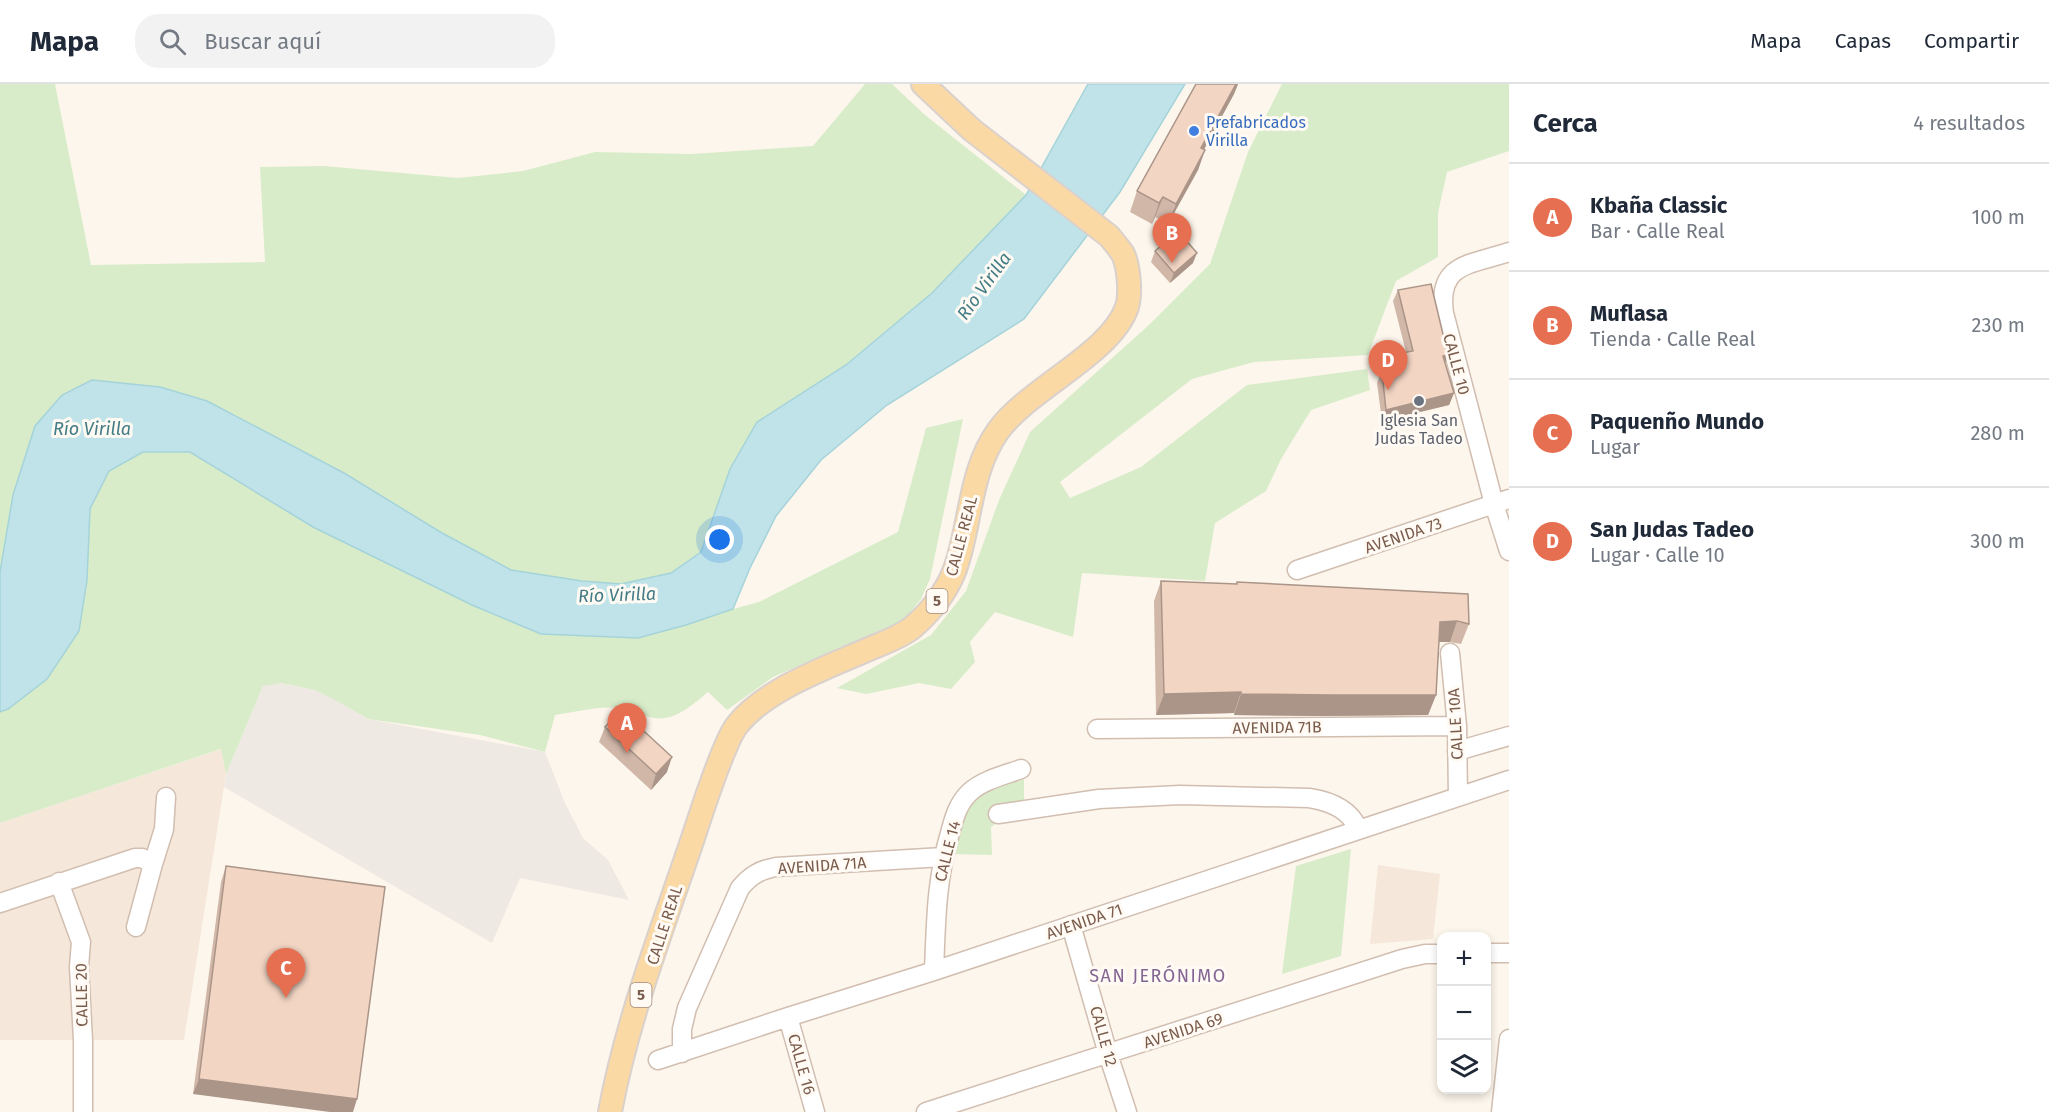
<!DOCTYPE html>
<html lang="es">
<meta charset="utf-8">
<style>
:root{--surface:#fff;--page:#f2f2f3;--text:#1f2937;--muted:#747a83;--line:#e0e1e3;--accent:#e76f51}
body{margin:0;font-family:"Fira Sans",sans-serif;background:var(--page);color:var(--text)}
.controls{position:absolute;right:18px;bottom:18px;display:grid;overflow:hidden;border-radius:12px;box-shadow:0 3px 9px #0003}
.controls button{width:54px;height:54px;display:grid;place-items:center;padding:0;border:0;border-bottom:2px solid var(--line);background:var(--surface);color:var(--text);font:30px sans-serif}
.you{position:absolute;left:720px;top:456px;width:21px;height:21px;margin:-15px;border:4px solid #fff;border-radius:50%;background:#1a73e8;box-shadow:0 0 0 9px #1a73e833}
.badge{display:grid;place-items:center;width:39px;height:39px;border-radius:50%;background:var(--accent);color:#fff;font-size:20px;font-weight:700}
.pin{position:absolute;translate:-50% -50px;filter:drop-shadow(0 2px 3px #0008)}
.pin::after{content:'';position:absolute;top:32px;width:21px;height:18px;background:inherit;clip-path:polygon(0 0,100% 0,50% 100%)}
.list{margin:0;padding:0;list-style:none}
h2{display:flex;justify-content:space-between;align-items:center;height:78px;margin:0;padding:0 24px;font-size:26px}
h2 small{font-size:20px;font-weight:400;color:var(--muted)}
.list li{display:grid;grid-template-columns:39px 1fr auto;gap:18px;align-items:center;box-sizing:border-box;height:108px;padding:0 24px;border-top:2px solid var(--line)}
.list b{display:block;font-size:22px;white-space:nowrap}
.list p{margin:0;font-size:20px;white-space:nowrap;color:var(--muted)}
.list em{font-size:20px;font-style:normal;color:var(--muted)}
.icon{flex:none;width:33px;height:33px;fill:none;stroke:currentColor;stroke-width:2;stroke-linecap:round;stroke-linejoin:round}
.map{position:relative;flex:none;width:1509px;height:1028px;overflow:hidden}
header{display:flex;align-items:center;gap:36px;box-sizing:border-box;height:84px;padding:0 30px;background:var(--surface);border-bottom:2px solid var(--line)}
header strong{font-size:28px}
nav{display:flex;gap:33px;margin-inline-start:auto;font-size:21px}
.search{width:420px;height:54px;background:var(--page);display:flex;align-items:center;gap:15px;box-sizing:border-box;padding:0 21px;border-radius:24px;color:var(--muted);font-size:22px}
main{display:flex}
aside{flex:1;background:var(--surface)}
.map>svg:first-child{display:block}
.residential{fill:#f5e8da}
.industrial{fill:#efe9e4}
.green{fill:#d8ecc9}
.water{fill:#bfe3e8;stroke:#a5d3da;stroke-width:1.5}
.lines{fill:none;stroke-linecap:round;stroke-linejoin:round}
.minor-casing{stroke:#d1beb0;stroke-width:21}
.major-casing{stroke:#dad1cd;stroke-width:26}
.minor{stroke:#fff;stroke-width:18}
.major{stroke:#fbd9a5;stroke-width:22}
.wall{fill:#d1b7a8}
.shaded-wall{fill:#aa9588}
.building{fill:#f3d5c3;stroke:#aa9588;stroke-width:1.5}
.shop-dot{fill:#3f7fe0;stroke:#fffaf3;stroke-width:2}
.worship-dot{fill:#6b7280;stroke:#fffaf3;stroke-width:2}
.labels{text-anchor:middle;stroke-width:6;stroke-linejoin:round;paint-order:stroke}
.shield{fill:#fffaf3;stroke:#a28b7f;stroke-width:1.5}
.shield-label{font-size:15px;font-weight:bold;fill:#7a5c4d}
.shop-label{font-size:16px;fill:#366cbe;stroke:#fffaf3;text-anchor:start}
.street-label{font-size:16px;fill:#7a5c4d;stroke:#fffaf3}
.worship-label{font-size:16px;fill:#5b616d;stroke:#fffaf3}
.water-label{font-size:18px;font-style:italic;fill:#437c86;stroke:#fffaf3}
.neighbourhood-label{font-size:18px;letter-spacing:1.5px;fill:#846695;stroke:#fffaf3}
</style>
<header>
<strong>Mapa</strong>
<div class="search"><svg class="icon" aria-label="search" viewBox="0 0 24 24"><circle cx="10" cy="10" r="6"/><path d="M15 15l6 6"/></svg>Buscar aquí</div>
<nav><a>Mapa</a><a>Capas</a><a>Compartir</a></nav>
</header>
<main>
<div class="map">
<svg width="1509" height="1028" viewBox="0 0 1509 1028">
<rect width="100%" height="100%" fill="#fdf6ec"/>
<path class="residential" d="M 222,665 L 226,690 L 184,956 L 0,956 L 0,739 Z
M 1378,781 L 1440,790 L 1433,855 L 1370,860 Z"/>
<path class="industrial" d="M 272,599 L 280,599 L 315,606 L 334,615 L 368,635 L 545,668 L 565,719 L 583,754 L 608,776 L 629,816 L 520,794 L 492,859 L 224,703 L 226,690 L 263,602 Z"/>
<path class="green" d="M 0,0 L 55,0 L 91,181 L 265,178 L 260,83 L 324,82 L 458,94 L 523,87 L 595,68 L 691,70 L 813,62 L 865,0 L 892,0 L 925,31 L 1026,111 L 932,209 L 846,281 L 757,338 L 730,385 L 701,468 L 671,489 L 621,500 L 582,497 L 511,486 L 442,449 L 344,389 L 207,317 L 160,303 L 0,488 Z
M 1282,0 L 1509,0 L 1509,67 L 1447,88 L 1438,129 L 1438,173 L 1396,197 L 1368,271 L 1254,278 L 1192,295 L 1060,398 L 1070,414 L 1141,383 L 1247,301 L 1367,285 L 1370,306 L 1311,326 L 1281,375 L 1266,407 L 1215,439 L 1205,497 L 1082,489 L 1073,553 L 995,528 L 970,558 L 975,578 L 951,605 L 919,599 L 866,610 L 837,604 L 931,551 L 966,507 L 999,416 L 1030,348 L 1150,240 L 1210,180 L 1248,68 Z
M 963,335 L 930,495 L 921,515 L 909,530 L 896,540 L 773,593 L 727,626 L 708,608 C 690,623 671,641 646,632 C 637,628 630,624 620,624 C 598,622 576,628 555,631 L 545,668 L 480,651 L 368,635 L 337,617 L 315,606 L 281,599 L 263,602 L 226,690 L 221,665 L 0,739 L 0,628 L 8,625 L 47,595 L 87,496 L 90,425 L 109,387 L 143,368 L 190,368 L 313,443 L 472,521 L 541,549 L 638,554 L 686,541 L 733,525 L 759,518 L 898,448 L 926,344 Z
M 1024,689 L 1024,719 L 991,743 L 992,771 L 950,770 L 960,734 L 975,713 Z
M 1351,765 L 1341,872 L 1282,890 L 1296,782 Z"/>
<path class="water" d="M 1088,0 L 1185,0 L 1120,108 L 1024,235 L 887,321 L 821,376 L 776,432 L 750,484 L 733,525 L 686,541 L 638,554 L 541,550 L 472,521 L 313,443 L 190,368 L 143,368 L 109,387 L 90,425 L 87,496 L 79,547 L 47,595 L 8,625 L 0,628 L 0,488 L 13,411 L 35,342 L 62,311 L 92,296 L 160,303 L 207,317 L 344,389 L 442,449 L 511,486 L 582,497 L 621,500 L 671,489 L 701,468 L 730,385 L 757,338 L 846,281 L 932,209 L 1026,111 Z"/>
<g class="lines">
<g class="minor-casing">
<path id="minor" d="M 1509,168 C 1470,181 1437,179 1444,229 L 1494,420 L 1509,467
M 1297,486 L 1509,415
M 1450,569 L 1457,642 L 1458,712
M 1097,645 L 1457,642
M 1457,667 L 1509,652
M 998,730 L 1099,715 L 1180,711 L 1309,714 C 1329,717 1350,725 1358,745
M 59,798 L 81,858 L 79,883 L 83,956 L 83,1028
M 0,819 L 135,774 L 142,774 L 153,780 L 164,745 L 166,713
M 1071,841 L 1108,970 L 1127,1028
M 136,843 L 153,780
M 1486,869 L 1509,869
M 934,887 C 936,839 936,796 950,749 C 954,734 958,719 970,708 C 983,696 1005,691 1021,685
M 788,933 L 815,1028
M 682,969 L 682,945 L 687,924 L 740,804 C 751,791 760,786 776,783 L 943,773
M 658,976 L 788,933 L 934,887 L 1509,696
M 926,1028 L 1402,875 L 1425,870 L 1442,870
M 1501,1028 L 1509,955"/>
</g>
<g class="major-casing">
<path id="major" d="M 610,1028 C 627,936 662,846 692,757 C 702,727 711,698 723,669 C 727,660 731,648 738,640 C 766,605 828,583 869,565 C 883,559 901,553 913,543 C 933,526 951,502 958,476 C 971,433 971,385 998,347 C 1029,304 1111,270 1127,223 C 1131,210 1129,183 1123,170 C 1119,164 1114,158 1109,152 L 972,46 L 923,0"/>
</g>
<use href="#minor" class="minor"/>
<use href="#major" class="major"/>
</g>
<path class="wall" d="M 1196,0 L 1238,0 L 1234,10 L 1204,65 L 1205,66 L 1198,86 L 1168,140 L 1155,133 L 1152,140 L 1130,128 L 1137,107 Z
M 1155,167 L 1193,179 L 1170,199 L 1151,178 Z
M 1398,206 L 1445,279 L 1454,309 L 1449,321 L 1382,337 L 1377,299 L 1382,287 L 1382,284 L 1386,272 L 1406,268 L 1393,217 Z
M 1161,497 L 1236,500 L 1237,498 L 1469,540 L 1461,560 L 1450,558 L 1439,558 L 1436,611 L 1428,631 L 1323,632 L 1234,631 L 1234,629 L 1156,631 L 1154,517 Z
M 605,643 L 667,688 L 651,706 L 599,658 Z
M 226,782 L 357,1015 L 193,1010 L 221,798 Z"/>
<path class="shaded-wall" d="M 1236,0 L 1238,0 L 1234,10 L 1194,84 L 1201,64 Z
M 1205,66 L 1198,86 L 1168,140 L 1176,120 Z
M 1163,113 L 1155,133 L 1152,140 L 1159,119 Z
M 1197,169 L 1193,179 L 1170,199 L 1174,189 Z
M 1448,271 L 1444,282 L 1443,272 Z
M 1454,309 L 1449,321 L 1382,337 L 1386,326 Z
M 1457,537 L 1450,558 L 1432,558 L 1440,538 Z
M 1241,608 L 1234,629 L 1156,631 L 1164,610 Z
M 1241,610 L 1436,611 L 1428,631 L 1323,632 L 1234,631 Z
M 672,673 L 667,688 L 651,706 L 656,690 Z
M 199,995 L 357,1015 L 353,1028 L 330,1028 L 193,1010 Z"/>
<path class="building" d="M 1196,0 L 1236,0 L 1201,64 L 1205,66 L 1176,120 L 1163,113 L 1159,119 L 1137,107 Z
M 1178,147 L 1197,169 L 1174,189 L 1155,167 Z
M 1431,200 L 1448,271 L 1443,272 L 1454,309 L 1386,326 L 1382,288 L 1389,286 L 1386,272 L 1413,267 L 1398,206 Z
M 1161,497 L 1237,500 L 1237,498 L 1468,510 L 1469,540 L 1457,537 L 1440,538 L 1436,611 L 1331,611 L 1241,610 L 1241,608 L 1164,610 Z
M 621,626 L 672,673 L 656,690 L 605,643 Z
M 226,782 L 385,803 L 357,1015 L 199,995 Z"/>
<circle class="shop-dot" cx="1194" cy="47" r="6"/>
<circle class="worship-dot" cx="1419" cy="317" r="6"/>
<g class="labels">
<g class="shield">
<rect x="926.5" y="505" width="21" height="24" rx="4.5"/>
<rect x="630.5" y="899" width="21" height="24" rx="4.5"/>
</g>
<g class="shield-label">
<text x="937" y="522">5</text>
<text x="641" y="916">5</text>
</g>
<g class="shop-label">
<text x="1206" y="44">Prefabricados<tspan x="1206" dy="18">Virilla</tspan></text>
</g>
<g class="street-label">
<text transform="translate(1457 280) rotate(75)" y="6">CALLE 10</text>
<text transform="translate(1403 451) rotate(-19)" y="6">AVENIDA 73</text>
<text transform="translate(961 452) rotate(-75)" y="6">CALLE REAL</text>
<text transform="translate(1455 640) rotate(-93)" y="6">CALLE 10A</text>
<text transform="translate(1277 643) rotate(-1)" y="6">AVENIDA 71B</text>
<text transform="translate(947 767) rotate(-76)" y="6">CALLE 14</text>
<text transform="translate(822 781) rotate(-4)" y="6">AVENIDA 71A</text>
<text transform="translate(1084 837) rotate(-19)" y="6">AVENIDA 71</text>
<text transform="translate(664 841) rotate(-72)" y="6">CALLE REAL</text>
<text transform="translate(81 911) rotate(-91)" y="6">CALLE 20</text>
<text transform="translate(1183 946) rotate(-18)" y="6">AVENIDA 69</text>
<text transform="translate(1104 952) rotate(74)" y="6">CALLE 12</text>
<text transform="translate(802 980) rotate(74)" y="6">CALLE 16</text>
</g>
<g class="worship-label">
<text x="1419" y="342">Iglesia San<tspan x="1419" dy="18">Judas Tadeo</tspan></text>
</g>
<g class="water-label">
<text transform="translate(984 202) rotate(-54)" y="6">Río Virilla</text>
<text x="92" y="351">Río Virilla</text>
<text transform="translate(617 511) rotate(-2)" y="6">Río Virilla</text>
</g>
<g class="neighbourhood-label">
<text x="1158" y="898">SAN JERÓNIMO</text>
</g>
</g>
</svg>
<div class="controls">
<button>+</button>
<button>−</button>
<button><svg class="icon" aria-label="layers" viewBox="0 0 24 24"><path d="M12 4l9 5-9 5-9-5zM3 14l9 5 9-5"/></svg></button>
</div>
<div class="you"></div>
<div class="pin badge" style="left:627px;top:669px">A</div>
<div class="pin badge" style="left:1172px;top:179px">B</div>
<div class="pin badge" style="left:286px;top:914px">C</div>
<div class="pin badge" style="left:1388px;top:306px">D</div>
</div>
<aside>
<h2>Cerca<small>4 resultados</small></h2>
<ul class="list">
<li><span class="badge">A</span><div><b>Kbaña Classic</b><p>Bar · Calle Real</p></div><em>100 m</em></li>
<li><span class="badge">B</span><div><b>Muflasa</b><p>Tienda · Calle Real</p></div><em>230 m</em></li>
<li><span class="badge">C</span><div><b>Paquenño Mundo</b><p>Lugar</p></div><em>280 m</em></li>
<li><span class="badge">D</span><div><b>San Judas Tadeo</b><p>Lugar · Calle 10</p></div><em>300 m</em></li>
</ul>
</aside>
</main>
